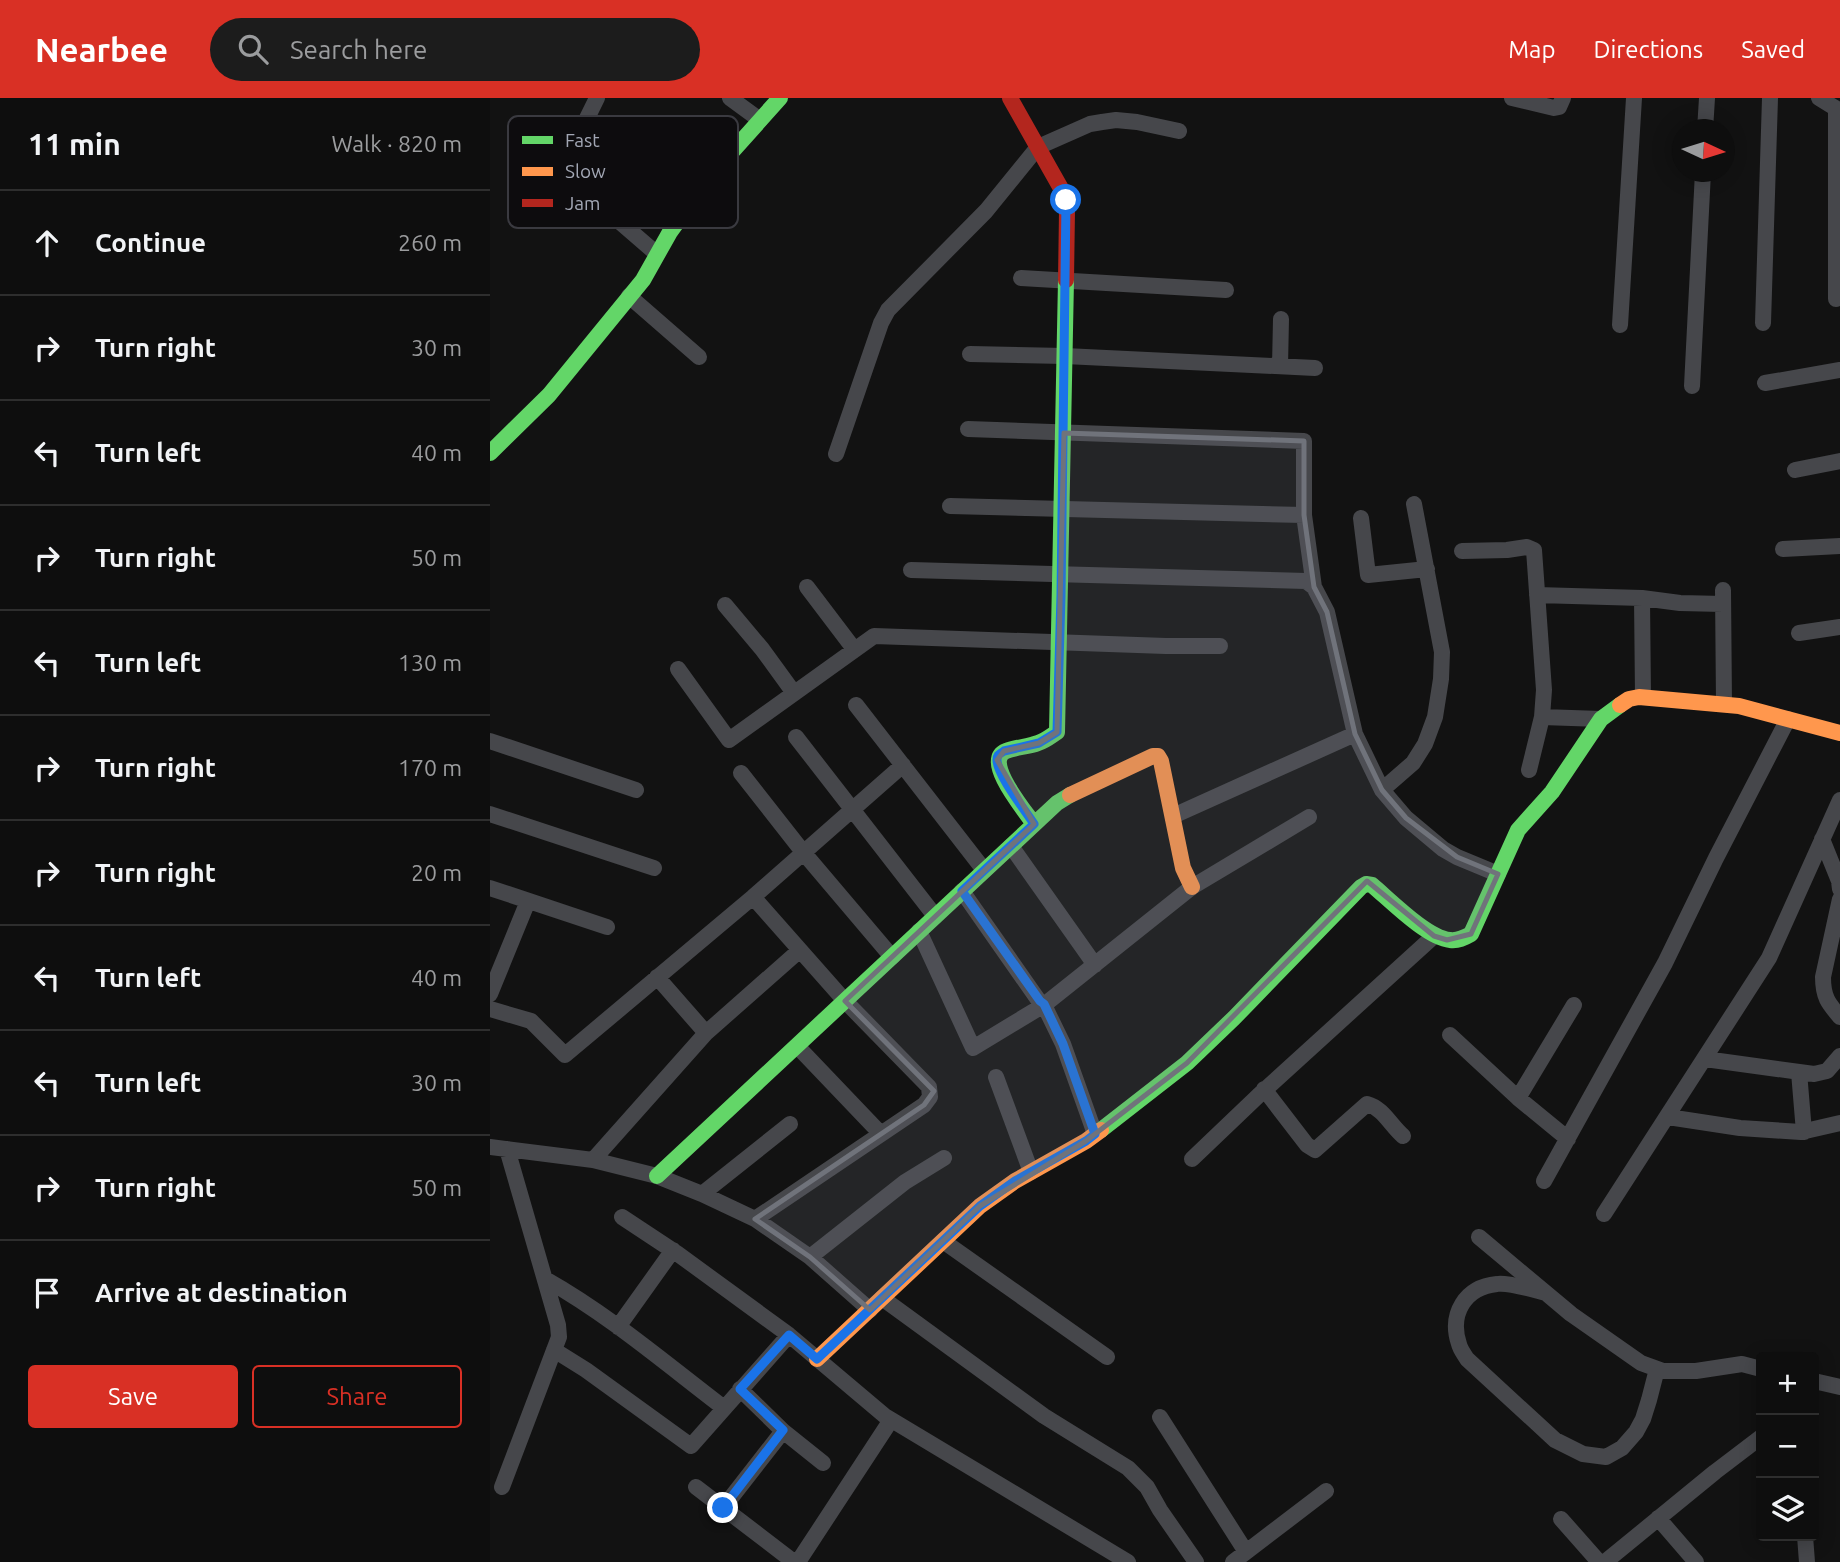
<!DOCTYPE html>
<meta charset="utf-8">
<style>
:root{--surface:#0e0e0e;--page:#1c1c1c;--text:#f1f3f6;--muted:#9b9c9e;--line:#2e2e2e;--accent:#d93025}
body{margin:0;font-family:Ubuntu,sans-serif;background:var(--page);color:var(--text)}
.controls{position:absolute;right:21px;bottom:21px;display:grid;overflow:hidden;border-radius:7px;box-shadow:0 4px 18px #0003}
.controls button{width:63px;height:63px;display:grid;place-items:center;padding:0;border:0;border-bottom:2px solid var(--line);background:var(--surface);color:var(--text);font:35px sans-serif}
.compass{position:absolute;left:1182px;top:21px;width:63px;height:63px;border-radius:50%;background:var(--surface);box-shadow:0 4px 18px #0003;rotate:94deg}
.stop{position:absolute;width:21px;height:21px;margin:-16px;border:5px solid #1a73e8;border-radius:50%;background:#fff}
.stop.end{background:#1a73e8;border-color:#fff;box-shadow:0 2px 7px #0008}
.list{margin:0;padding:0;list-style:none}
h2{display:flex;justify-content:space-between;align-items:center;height:91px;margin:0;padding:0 28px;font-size:30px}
h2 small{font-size:23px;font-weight:400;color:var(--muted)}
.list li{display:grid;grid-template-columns:46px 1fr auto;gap:21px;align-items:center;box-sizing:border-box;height:105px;padding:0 28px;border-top:2px solid var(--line)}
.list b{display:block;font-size:26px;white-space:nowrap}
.list em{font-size:23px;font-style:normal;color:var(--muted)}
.actions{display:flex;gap:14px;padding:21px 28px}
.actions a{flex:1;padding:16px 0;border:2px solid var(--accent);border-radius:7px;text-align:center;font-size:24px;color:var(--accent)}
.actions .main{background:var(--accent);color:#fff}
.icon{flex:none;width:38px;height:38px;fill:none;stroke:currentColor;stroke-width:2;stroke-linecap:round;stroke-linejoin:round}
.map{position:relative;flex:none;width:1350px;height:1464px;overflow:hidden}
header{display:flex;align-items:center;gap:42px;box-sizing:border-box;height:98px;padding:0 35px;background:var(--accent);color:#fff}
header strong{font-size:33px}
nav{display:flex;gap:38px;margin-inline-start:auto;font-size:24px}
.search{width:490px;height:63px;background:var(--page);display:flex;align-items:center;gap:18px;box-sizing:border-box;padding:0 24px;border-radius:38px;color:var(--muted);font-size:26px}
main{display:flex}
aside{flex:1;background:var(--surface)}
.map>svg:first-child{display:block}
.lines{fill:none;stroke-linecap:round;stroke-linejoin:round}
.street{stroke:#46474b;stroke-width:16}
.fast{stroke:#63d668;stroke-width:16}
.slow{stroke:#ff974d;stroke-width:16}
.jam{stroke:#b3261e;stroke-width:16}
.route{stroke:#1a73e8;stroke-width:9}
.marked{fill:#70737b;fill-opacity:0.2;stroke:#70737b;stroke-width:5;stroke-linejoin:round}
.key{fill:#0d0c0e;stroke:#3a3a40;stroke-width:2}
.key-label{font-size:19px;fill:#a2a7b4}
</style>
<header>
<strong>Nearbee</strong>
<div class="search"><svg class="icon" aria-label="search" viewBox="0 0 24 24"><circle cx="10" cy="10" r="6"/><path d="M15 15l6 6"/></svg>Search here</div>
<nav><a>Map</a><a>Directions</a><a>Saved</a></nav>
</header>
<main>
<aside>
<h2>11 min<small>Walk · 820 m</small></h2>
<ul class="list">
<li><svg class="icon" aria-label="ahead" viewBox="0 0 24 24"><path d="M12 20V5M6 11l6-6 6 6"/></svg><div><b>Continue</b></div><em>260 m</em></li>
<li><svg class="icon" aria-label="right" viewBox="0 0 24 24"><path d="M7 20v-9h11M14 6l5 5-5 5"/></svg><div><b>Turn right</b></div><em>30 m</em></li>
<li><svg class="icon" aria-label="left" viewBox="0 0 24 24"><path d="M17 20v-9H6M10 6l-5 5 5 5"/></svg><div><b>Turn left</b></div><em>40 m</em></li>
<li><svg class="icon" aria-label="right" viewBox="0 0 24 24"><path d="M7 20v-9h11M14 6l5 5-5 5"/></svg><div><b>Turn right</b></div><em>50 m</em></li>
<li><svg class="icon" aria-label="left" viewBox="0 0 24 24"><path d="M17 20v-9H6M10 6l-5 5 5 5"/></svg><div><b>Turn left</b></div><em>130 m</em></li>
<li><svg class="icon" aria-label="right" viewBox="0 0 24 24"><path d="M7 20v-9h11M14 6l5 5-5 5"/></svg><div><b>Turn right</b></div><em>170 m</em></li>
<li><svg class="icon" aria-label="right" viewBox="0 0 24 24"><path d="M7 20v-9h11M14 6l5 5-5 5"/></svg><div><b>Turn right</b></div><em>20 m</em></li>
<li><svg class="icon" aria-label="left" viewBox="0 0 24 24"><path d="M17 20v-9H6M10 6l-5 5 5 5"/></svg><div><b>Turn left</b></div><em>40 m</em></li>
<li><svg class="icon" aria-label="left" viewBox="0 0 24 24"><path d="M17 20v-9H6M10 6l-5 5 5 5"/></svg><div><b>Turn left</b></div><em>30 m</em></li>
<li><svg class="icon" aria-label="right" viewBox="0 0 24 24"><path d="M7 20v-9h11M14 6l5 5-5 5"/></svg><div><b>Turn right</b></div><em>50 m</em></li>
<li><svg class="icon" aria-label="arrive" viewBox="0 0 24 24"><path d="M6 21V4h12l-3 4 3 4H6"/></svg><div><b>Arrive at destination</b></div></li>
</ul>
<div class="actions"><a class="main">Save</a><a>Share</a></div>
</aside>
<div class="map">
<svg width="1350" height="1464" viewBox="0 0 1350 1464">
<rect width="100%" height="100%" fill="#121212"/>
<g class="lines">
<path class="street" d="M 107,0 L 71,73 L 167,156
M 240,0 L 270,22
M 1022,0 L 1064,10 L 1069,9 L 1073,0
M 1329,0 L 1350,13
M 1346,11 L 1346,201
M 1215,32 L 1217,0
M 531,180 L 736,192
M 139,198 L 209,259
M 1273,225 L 1280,0
M 1130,227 L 1144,0
M 480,256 L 575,258 L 825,270
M 790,268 L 791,221
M 1275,285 L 1350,272
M 1202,288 L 1213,74
M 478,331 L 814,343 L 814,417 L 824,489
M 346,356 L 391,225 L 398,212 L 496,113 L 548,49 L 600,26 L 612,24 L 626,22 L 647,24 L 689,33
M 1305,372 L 1350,363
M 460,408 L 814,417
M 871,420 L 878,477 L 937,471
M 1293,451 L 1350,448
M 972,453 L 1017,452 L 1037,449 L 1044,452 L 1054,592 L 1052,619 L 1039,672
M 421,472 L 816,483 L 824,489 L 837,514 L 865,636 L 892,692 L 916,720 L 953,751 L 967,759 L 1008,776
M 317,489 L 364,551
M 1233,492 L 1234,606
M 1047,497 L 1152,500 L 1190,505 L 1233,506
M 1152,500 L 1153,599
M 235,507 L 272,551 L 304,595
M 1309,535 L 1350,529
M 188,571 L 239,642 L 384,538 L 676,548 L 730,548
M 366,607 L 494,772
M 1052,619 L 1111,621
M 306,639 L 445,818
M 0,643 L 146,692
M 251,675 L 313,754 L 402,859
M 892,692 L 923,665 L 935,646 L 945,619 L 951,581 L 952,554 L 924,406
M 0,716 L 164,770
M 683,718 L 865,636
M 1332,741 L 1349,783 L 1350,791
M 521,748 L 605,867
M 0,790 L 117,829
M 472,793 L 549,903 L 554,907 L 702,789 L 819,719
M 263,799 L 355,903 L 439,989 L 440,999 L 434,1007 L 265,1121
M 1350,801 L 1333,879 C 1333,899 1338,905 1350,919
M 429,833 L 483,950 L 554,907 L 573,946 L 605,1036
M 167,879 L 216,935
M 0,896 L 38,803
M 0,911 L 41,923 L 75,957 L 263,799 L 413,667
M 960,937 L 1028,1000 L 1078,1041
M 307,948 L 391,1036
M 1215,961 L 1324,976 L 1337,973 L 1350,958
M 1309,974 L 1314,1034
M 506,979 L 541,1074
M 774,991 L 817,1047 L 825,1052 L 877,1006 C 893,1010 901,1028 913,1038
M 1028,1000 L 1084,907
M 1178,1019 L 1250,1030 L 1311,1034 L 1350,1025
M 0,1049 L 103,1062 L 167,1078 L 212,1096 L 265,1121 L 320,1159 L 380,1212
M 702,1061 L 768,998 L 944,838
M 103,1062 L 216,935 L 310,852
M 1054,1083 L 1175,865 L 1226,760 L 1298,621
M 212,1096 L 300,1026
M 1114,1116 L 1279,860 L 1350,702
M 132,1119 L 188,1156 L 299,1237 L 395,1318 L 638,1464
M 989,1139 L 1081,1216 L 1151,1265 L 1173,1273 L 1206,1273 L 1252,1266 L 1271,1271
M 453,1143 L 617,1259
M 320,1159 L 415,1084 L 454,1060
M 55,1181 C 119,1217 175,1265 234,1310
M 1056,1195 C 1044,1192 1018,1184 1007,1186 C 975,1189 959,1216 969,1246 C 970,1251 974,1256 977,1261 L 1065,1342 L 1093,1356 L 1116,1359 L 1132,1350 L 1146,1334 L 1153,1321 L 1159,1302 L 1167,1271
M 392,1200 L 554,1318 L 638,1370 L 657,1389 L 670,1412 L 706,1464
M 128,1229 L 183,1152
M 64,1252 L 96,1272 L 201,1348 L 299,1237
M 1324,1283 L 1350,1289
M 250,1291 L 293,1333 L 333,1365
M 670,1319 L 756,1454
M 12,1389 L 69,1239 L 68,1227 L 17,1051
M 206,1389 L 304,1464
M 233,1410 L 293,1333
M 1168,1420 L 1206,1464
M 1071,1421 L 1109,1464
M 1315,1438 L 1317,1464
M 308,1464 L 401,1322
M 743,1464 L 836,1393
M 1115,1464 L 1225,1374 L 1271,1339"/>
<path class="fast" d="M 0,355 L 59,297 L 153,182 L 180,134 L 222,76 L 290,0
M 544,726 C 535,713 492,662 516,653 C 526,649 538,649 548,645 C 555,643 561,638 567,634 L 576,182
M 611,1032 L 697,965 L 744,920 L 871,789 L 876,786 L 882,787 C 900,802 937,840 960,842 C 968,843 974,840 981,836 L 1028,732 L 1062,694 L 1111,621 L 1130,607
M 167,1078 L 567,705 L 580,697"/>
<path class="slow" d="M 1130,607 L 1139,601 L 1149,599 L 1249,608 L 1350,635
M 580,697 L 663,658 L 668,658 L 671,663 L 693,770 L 702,789
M 327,1261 L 490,1108 L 525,1083 L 596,1043 L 611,1032"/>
<path class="jam" d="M 520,0 L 573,94 L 577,113 L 576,182"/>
</g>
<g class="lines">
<path class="route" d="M 233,1410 L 293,1332 L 250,1291 L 299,1237 L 327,1261 L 490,1108 L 525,1083 L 596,1043 L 605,1036 L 573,946 L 554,906 L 550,903 L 472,793 L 544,726 C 535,712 507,677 507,662 C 507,656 510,656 514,653 L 549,645 L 567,634 L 571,498 L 576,102"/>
</g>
<path class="marked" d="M 574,335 L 814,343 L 814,417 L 824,489 L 837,514 L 865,636 L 892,692 L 916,720 L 967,759 L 1008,776 L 981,836 L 957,842 L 944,838 L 877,783 L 697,965 L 596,1043 L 490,1108 L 380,1212 L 320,1159 L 265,1121 L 434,1007 L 444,993 L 355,903 L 544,726 L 507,662 L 514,653 L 549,645 L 567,634 Z"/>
<rect x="18" y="18" width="230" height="112" rx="10" class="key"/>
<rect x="32" y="38" width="31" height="8" fill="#63d668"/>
<rect x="32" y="69" width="31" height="9" fill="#ff974d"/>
<rect x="32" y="101" width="31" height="8" fill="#b3261e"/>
<g class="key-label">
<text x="75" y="49">Fast</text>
<text x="75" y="80">Slow</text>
<text x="75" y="112">Jam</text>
</g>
</svg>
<div class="controls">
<button>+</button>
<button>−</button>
<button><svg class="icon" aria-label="layers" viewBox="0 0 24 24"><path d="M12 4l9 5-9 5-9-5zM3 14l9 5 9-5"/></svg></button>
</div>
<svg class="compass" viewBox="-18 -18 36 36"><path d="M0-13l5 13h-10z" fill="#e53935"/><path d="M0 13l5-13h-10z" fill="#9b9c9e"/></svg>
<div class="stop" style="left:576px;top:102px"></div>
<div class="stop end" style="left:233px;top:1410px"></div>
</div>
</main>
